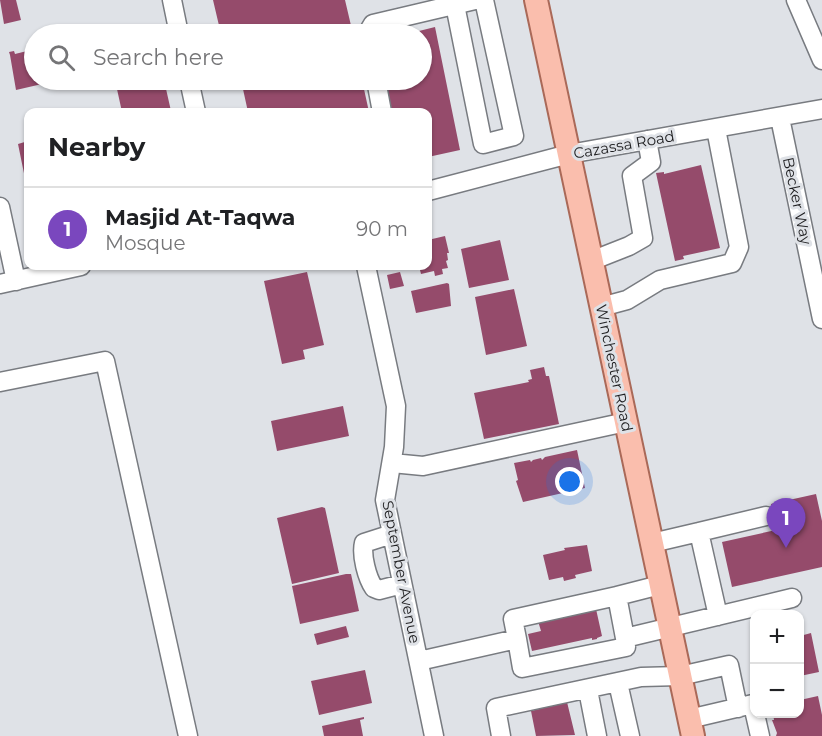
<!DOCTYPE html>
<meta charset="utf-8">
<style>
:root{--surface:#fff;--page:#f2f2f2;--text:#202124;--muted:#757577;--line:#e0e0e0;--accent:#7a47be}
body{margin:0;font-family:Montserrat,sans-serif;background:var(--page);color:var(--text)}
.controls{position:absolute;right:18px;bottom:18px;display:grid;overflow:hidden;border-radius:12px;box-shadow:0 2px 4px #0004}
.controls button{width:54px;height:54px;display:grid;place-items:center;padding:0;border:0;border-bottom:2px solid var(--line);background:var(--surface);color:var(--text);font:30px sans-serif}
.you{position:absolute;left:570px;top:482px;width:21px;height:21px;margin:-15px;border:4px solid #fff;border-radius:50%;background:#1a73e8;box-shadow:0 0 0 9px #1a73e833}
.badge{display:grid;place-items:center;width:39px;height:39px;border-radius:50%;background:var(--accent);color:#fff;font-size:20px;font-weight:700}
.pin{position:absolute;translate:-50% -50px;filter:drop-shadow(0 2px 3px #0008)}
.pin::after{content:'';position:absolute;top:32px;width:21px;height:18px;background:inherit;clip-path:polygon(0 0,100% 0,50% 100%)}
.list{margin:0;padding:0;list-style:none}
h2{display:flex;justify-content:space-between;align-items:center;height:78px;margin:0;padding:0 24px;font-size:26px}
h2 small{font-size:20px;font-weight:400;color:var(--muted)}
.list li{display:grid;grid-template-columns:39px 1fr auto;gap:18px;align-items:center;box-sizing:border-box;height:84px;padding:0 24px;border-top:2px solid var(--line)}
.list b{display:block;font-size:22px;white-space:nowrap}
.list p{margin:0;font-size:20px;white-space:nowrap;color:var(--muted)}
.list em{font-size:20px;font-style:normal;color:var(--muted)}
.icon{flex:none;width:33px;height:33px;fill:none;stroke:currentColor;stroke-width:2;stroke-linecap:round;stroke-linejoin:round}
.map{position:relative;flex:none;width:822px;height:736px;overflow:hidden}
.search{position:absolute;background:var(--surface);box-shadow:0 2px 4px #0004;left:24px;top:24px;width:408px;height:66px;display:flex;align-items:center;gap:15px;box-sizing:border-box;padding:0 21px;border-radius:33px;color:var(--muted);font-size:22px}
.panel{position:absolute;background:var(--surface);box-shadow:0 2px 4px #0004;left:24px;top:108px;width:408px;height:162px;border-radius:12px}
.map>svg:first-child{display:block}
.building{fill:#954b6b}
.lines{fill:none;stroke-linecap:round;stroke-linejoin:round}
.minor-casing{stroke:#787b80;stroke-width:21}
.major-casing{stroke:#aa6958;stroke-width:26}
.minor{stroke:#fff;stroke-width:18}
.major{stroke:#fabead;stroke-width:22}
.labels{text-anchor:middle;stroke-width:6;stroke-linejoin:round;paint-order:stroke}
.street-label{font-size:15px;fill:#1d1d1f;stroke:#dfe2e7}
</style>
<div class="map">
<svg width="822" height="736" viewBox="0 0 822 736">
<rect width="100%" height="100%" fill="#dfe2e7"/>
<path class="building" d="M 0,0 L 16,0 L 21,20 L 4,24 Z
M 213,0 L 345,0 L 353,34 L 221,34 Z
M 71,26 L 73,34 L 52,34 L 60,32 L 60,29 Z
M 435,27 L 460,150 L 428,157 L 428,112 L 390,112 L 383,80 L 422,80 L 422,34 L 407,34 Z
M 14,51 L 15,54 L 27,51 L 32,73 L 34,73 L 34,80 L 40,80 L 42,84 L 16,90 L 10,55 L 9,52 Z
M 115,80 L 164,80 L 171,111 L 122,112 Z
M 241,80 L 362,80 L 369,112 L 248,112 Z
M 28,141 L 28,188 L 27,188 L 18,144 Z
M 701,165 L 720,248 L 683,256 L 684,259 L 675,261 L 656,173 L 664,172 L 664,174 Z
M 445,236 L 449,253 L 447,253 L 448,260 L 446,261 L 448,268 L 442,269 L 443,274 L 435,276 L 434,271 L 421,274 L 419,266 L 428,266 L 428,240 Z
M 500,240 L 509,280 L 469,288 L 461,249 Z
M 307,272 L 324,345 L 303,350 L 305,359 L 282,364 L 264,281 Z
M 400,272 L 404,286 L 390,289 L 387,275 Z
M 447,283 L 449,284 L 451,306 L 416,313 L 411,291 Z
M 514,289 L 527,346 L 486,355 L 475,297 Z
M 544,367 L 546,376 L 549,376 L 559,424 L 484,439 L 474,393 L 529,382 L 528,380 L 532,379 L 530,370 Z
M 343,406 L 349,436 L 277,451 L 271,421 Z
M 577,450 L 585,488 L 523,502 L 516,481 L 518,480 L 514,463 L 530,460 L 531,462 L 533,460 L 541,458 L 542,460 L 545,457 Z
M 816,494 L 822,521 L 822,567 L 732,587 L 722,542 L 776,530 L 771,504 Z
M 322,507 L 325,508 L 339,573 L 292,584 L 277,518 Z
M 587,545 L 592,571 L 575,575 L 576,578 L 564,581 L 563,577 L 549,580 L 543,555 L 565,550 L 564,548 Z
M 346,574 L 351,574 L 359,611 L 300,624 L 292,586 Z
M 596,609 L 602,636 L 597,638 L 597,639 L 592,640 L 592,638 L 532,651 L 528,634 L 541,631 L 538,621 Z
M 346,626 L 349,637 L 317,645 L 314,634 Z
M 811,633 L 819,672 L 800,676 L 800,636 Z
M 365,670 L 372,703 L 319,715 L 311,681 Z
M 818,696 L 822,715 L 822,736 L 776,736 L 777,733 L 772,720 L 774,720 L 773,714 L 800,714 L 800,700 Z
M 567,702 L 575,735 L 536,736 L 531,711 Z
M 364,717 L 364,719 L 360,720 L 363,736 L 324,736 L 322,726 Z"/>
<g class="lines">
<g class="minor-casing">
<path id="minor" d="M 172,0 L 179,34
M 454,0 L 483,144 L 514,136 L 484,0
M 796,0 L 822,60
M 367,34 L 373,24 L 475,0
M 189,80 L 196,112
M 376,80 L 382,112
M 780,118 L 822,319
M 428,191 L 569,154 L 822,109
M 0,207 L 16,281
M 591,261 L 629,246 L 643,238 L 632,176 L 651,162 L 647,140
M 366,266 L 396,406 L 394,447 L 385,500 L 434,736
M 0,284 L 81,266
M 601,307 L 627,300 L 660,280 L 732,263 L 739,247 L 716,129
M 0,382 L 105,361 L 188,736
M 392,463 L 423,466 L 626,422
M 699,532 L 766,516
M 392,534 L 364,543 C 361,555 367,578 374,588 L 379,590 L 402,584
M 652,543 L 699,532 L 718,616
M 617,596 L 660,585
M 517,639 L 522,668 L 626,647 L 625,638
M 419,661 L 517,639 L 513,619 L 617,596 L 625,638 L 792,598
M 618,683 L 630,736
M 588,690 L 597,736
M 755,714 L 760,736
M 689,719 L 753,704 L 754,711
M 501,736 L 496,708 L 641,677 L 680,676 L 729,665 L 738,708"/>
</g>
<g class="major-casing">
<path id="major" d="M 536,0 L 693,736"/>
</g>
<use href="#minor" class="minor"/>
<use href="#major" class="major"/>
</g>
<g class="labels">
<g class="street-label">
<text transform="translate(624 145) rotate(-10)" y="5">Cazassa Road</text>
<text transform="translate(797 201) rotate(78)" y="5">Becker Way</text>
<text transform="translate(614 368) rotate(78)" y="5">Winchester Road</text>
<text transform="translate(401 572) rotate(79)" y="5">September Avenue</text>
</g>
</g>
</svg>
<div class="controls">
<button>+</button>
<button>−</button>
</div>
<div class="you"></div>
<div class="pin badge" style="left:786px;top:548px">1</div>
<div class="search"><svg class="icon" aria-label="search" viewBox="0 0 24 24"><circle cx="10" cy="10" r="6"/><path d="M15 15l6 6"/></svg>Search here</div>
<section class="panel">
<h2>Nearby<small></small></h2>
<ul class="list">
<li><span class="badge">1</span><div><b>Masjid At-Taqwa</b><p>Mosque</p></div><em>90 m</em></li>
</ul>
</section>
</div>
